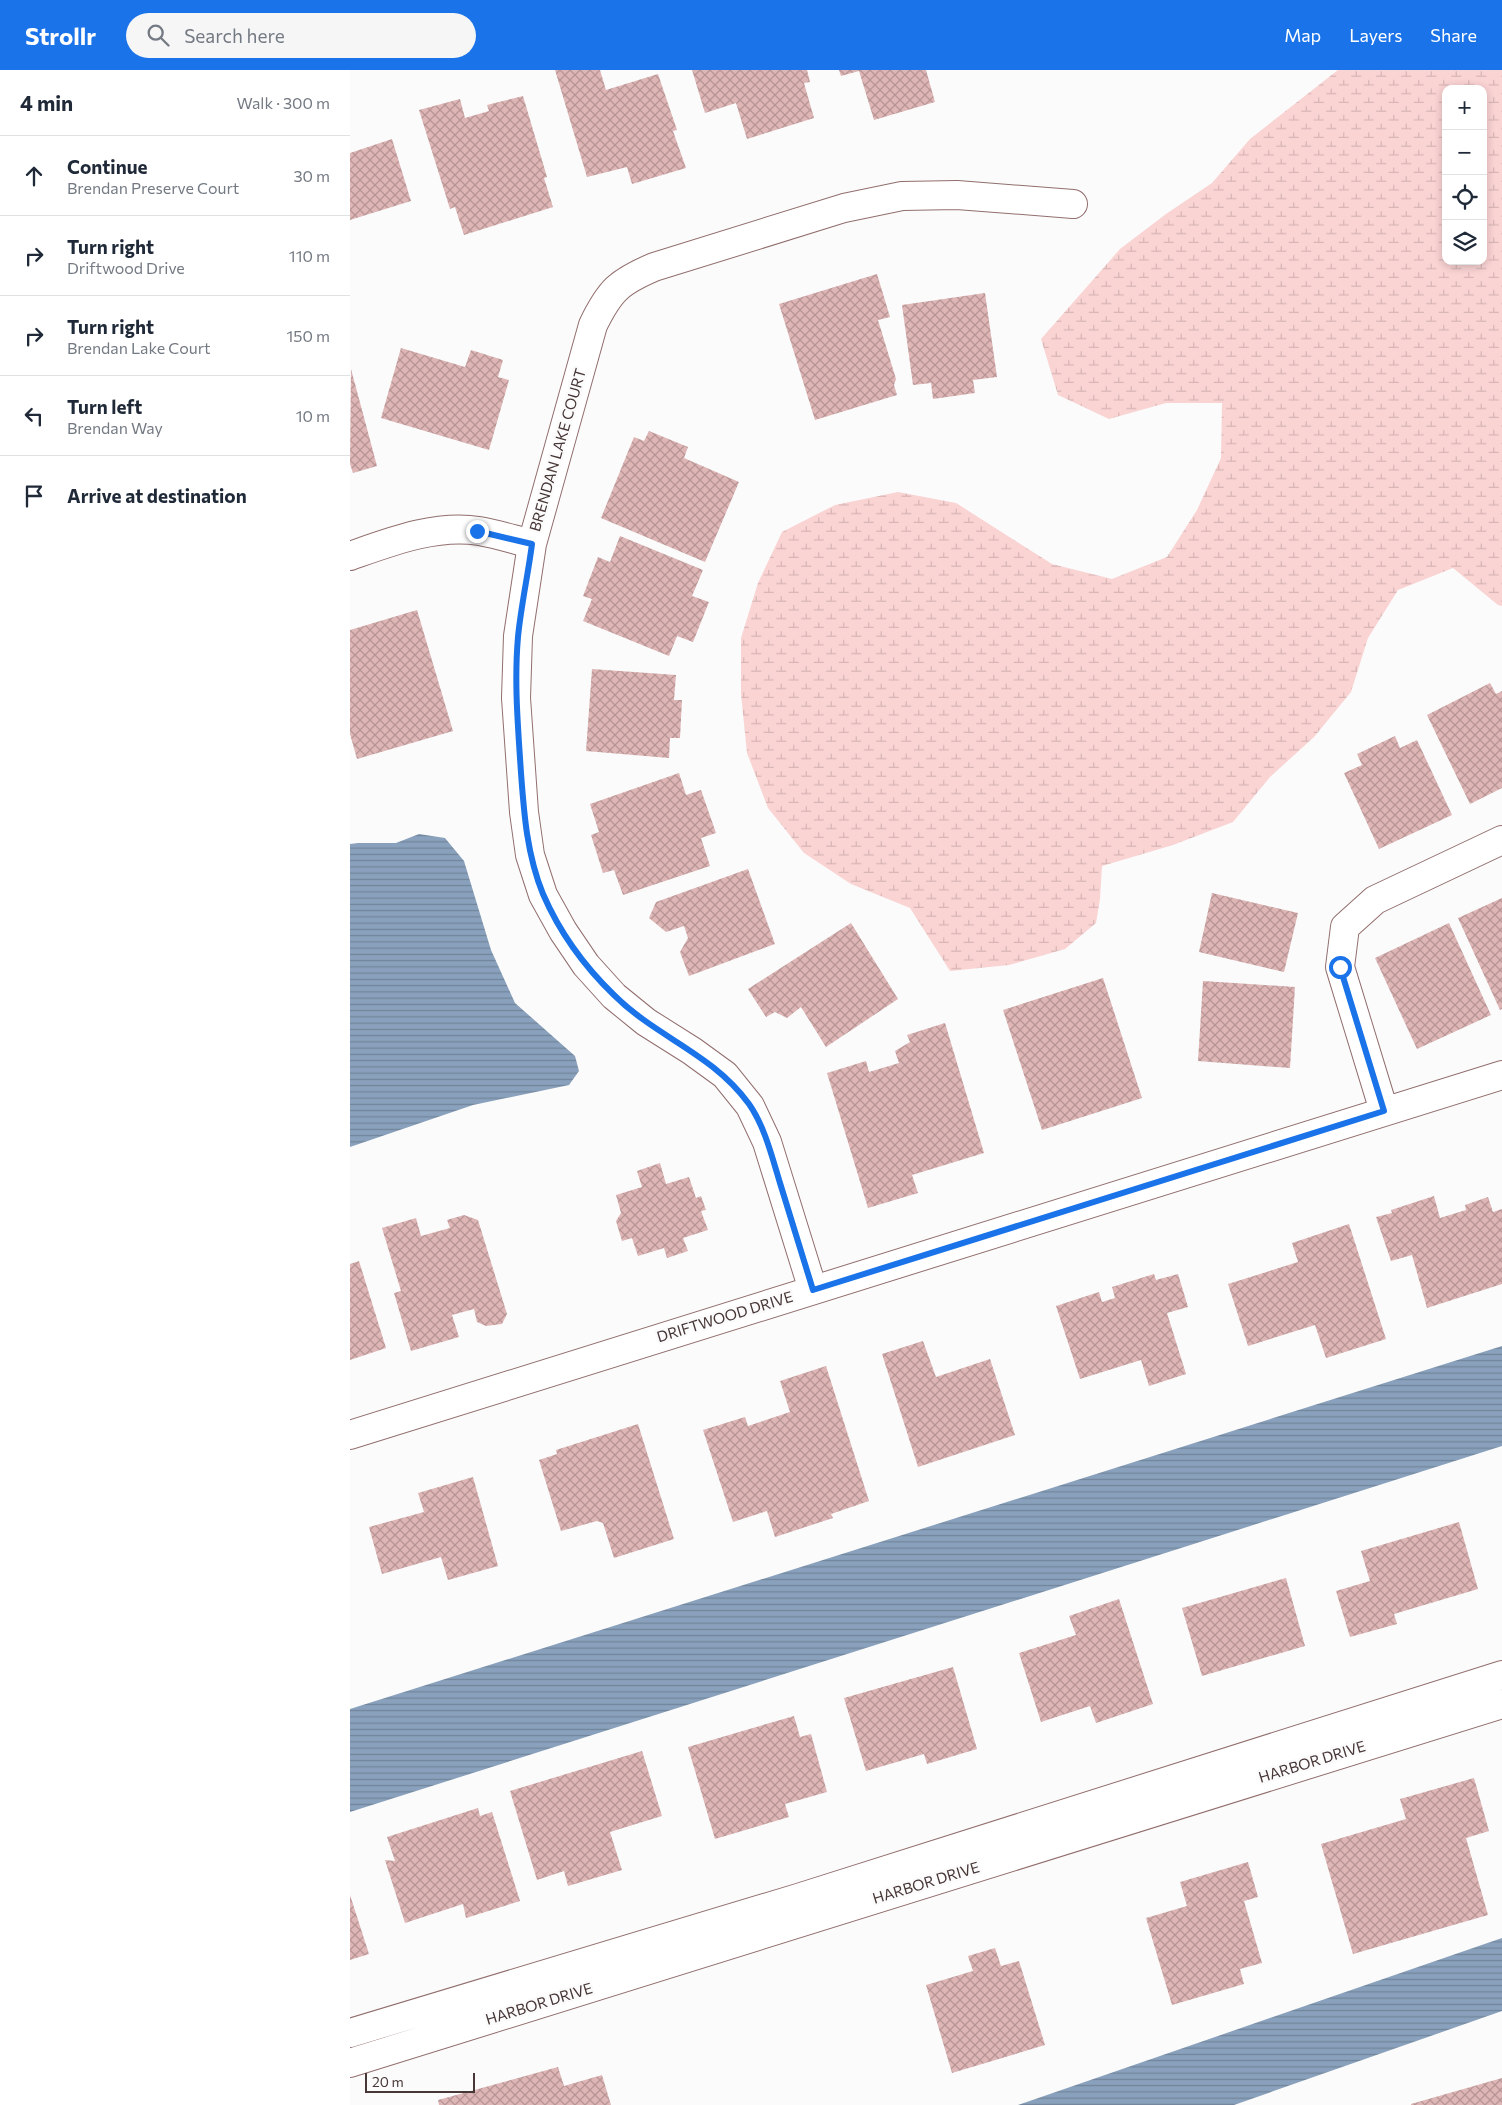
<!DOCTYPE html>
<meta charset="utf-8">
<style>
:root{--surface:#fff;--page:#f6f6f7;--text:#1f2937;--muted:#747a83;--line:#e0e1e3;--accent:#1a73e8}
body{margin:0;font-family:Commissioner,sans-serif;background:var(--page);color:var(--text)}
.controls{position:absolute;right:15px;top:15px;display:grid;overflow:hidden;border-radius:10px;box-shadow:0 2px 8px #0003}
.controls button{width:45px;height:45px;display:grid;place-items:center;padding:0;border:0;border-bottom:1px solid var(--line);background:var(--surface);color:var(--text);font:25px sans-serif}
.scale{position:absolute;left:15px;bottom:12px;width:110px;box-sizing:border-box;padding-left:5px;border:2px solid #483737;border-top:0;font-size:14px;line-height:18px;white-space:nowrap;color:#483737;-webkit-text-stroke:4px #fbfbfb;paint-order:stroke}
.stop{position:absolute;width:15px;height:15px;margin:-11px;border:4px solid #1a73e8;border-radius:50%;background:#fff}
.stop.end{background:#1a73e8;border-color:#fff;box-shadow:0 1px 5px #0008}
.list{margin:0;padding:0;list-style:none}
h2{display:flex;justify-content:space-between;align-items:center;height:65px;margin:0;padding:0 20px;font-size:21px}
h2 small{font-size:16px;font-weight:400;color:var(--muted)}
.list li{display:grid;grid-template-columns:32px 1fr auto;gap:15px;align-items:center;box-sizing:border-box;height:80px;padding:0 20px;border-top:1px solid var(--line)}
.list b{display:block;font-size:19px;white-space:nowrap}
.list p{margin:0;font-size:16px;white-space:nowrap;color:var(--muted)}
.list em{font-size:16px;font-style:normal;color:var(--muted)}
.icon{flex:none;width:28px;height:28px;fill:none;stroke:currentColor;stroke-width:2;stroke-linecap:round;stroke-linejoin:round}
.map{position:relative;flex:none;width:1152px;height:2035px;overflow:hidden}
header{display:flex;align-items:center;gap:30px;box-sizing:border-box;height:70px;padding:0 25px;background:var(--accent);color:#fff}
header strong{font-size:24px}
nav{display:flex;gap:28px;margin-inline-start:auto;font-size:18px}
.search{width:350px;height:45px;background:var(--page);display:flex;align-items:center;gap:12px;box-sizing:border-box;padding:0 18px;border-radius:28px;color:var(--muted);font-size:19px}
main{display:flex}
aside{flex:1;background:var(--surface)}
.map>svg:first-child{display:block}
.wetland{fill:url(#wetland-marsh);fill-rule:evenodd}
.water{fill:url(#water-rules)}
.building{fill:url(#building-cross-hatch)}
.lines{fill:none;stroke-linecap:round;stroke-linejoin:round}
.street-casing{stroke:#926e6e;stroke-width:30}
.street{stroke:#fff;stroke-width:28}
.route{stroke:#1a73e8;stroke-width:6}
.labels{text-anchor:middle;stroke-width:5;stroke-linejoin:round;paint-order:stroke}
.street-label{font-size:15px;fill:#483737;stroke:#fbfbfb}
</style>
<header>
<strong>Strollr</strong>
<div class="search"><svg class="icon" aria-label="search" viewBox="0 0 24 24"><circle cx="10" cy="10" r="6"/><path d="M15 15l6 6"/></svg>Search here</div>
<nav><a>Map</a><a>Layers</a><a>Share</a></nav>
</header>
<main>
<aside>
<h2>4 min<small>Walk · 300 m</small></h2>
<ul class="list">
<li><svg class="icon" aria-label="ahead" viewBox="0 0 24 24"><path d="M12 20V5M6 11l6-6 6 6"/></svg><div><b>Continue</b><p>Brendan Preserve Court</p></div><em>30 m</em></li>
<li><svg class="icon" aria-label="right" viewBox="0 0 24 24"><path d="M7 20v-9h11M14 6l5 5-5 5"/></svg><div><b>Turn right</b><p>Driftwood Drive</p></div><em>110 m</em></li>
<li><svg class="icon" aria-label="right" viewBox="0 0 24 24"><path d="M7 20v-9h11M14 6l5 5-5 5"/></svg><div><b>Turn right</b><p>Brendan Lake Court</p></div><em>150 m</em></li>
<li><svg class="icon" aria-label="left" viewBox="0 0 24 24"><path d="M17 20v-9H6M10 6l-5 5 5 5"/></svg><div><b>Turn left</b><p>Brendan Way</p></div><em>10 m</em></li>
<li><svg class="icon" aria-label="arrive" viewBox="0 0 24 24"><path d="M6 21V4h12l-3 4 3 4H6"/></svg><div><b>Arrive at destination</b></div></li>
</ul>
</aside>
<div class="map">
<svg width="1152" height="2035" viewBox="0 0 1152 2035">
<defs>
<pattern id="wetland-marsh" width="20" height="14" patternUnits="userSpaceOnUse" patternTransform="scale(1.25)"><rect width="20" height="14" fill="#fad3d3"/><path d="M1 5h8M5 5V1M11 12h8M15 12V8" fill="none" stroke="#d8b6b6"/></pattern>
<pattern id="water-rules" width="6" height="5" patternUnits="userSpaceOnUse" patternTransform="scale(1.25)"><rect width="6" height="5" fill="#89a1bc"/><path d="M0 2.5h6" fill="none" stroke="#72849a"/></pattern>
<pattern id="building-cross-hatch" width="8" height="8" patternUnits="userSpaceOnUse" patternTransform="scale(1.25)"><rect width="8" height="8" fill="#dfb6b6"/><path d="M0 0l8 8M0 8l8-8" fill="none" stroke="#b79595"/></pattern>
</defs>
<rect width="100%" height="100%" fill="#fbfbfb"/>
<path class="wetland" d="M 988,0 L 1152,0 L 1152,536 L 1148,535 L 1103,498 L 1048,520 L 1018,568 L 1001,622 L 964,667 L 920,707 L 883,752 L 823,775 L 752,796 L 750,829 L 746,853 L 715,879 L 659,895 L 600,901 L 560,838 L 501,814 L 454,783 L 418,738 L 397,683 L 391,624 L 391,568 L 408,513 L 432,462 L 485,435 L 548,422 L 606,433 L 702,494 L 762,509 L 817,487 L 847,440 L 871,388 L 872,333 L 816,333 L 759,349 L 708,325 L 691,269 L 770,179 L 816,144 L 862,113 L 900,69 ZM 1096,19 L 1133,19 L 1133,191 L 1096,191 Z"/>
<path class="water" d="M 69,764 L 95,768 L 114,791 L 141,880 L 165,933 L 225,986 L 229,1001 L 219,1015 L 123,1035 L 0,1077 L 0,774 L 8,773 L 46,773 Z
M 1152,1276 L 1152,1376 L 0,1742 L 0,1639 Z
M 1152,1868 L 1152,1941 L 884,2035 L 668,2035 Z"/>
<path class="building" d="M 205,0 L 250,0 L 256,20 L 308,4 L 327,60 L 323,61 L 336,98 L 282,114 L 277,97 L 237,107 Z
M 342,0 L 457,0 L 460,12 L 454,13 L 464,48 L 397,69 L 386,33 L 355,43 Z
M 489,0 L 576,0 L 585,32 L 524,50 L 509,1 L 491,6 Z
M 173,26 L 197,107 L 194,108 L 203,137 L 114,165 L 105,137 L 100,139 L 69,40 L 110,29 L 115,48 L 139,41 L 137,35 Z
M 42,69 L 61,131 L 0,150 L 0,83 Z
M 527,204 L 540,247 L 528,250 L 546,309 L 544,315 L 547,325 L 465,350 L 429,234 Z
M 635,223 L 647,307 L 623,310 L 625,323 L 583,329 L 581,313 L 563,315 L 552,235 Z
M 51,278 L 115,297 L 121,280 L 153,290 L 148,307 L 159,310 L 139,380 L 31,348 Z
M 1,299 L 27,396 L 3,403 L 0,394 Z
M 299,361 L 338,377 L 334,388 L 389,412 L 355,492 L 251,448 L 284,367 L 294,371 Z
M 270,466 L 353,500 L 342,526 L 359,532 L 343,572 L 327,566 L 319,586 L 233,551 L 242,529 L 233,526 L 248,487 L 260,492 Z
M 67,540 L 103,661 L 7,689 L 0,664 L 0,560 Z
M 242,599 L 326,605 L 324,630 L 332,630 L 330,668 L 320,668 L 319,688 L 236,681 Z
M 1140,613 L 1146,624 L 1152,621 L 1152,718 L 1120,734 L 1077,645 Z
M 1045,666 L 1050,678 L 1067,670 L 1102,745 L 1029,779 L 994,703 L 1012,695 L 1007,684 Z
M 329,703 L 336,725 L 351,720 L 366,763 L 351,768 L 360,796 L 273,825 L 264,800 L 253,803 L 241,765 L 249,762 L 240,734 Z
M 398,799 L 425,874 L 339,906 L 330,882 L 338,868 L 334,856 L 316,862 L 299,848 L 306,832 Z
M 862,823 L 948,843 L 934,902 L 849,882 Z
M 1152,828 L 1152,939 L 1150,940 L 1108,848 Z
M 501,853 L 548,929 L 476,977 L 451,937 L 437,948 L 425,942 L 416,947 L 398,919 Z
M 1099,853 L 1141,945 L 1067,979 L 1025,888 Z
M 753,908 L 792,1028 L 692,1060 L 653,940 Z
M 853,911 L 945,917 L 940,998 L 848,991 Z
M 595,953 L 634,1083 L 562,1105 L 568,1123 L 518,1138 L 477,1003 L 516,991 L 519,1002 L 549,993 L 545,981 L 560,972 L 557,965 Z
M 310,1093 L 316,1114 L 339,1107 L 346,1128 L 351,1126 L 356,1140 L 351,1141 L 358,1160 L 333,1168 L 338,1181 L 317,1188 L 314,1178 L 288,1186 L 282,1168 L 272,1171 L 266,1151 L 271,1143 L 266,1125 L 292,1117 L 287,1101 Z
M 1084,1126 L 1090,1148 L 1116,1140 L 1115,1135 L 1138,1127 L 1143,1142 L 1152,1139 L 1152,1214 L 1077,1238 L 1062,1185 L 1041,1191 L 1026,1147 L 1042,1143 L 1041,1140 Z
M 114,1145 L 128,1150 L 157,1244 L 152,1254 L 136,1256 L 127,1252 L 124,1239 L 102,1245 L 109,1267 L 61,1281 L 44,1223 L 51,1221 L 32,1158 L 66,1148 L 71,1166 L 100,1158 L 97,1150 Z
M 999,1154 L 1036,1269 L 976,1288 L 965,1255 L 898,1276 L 878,1214 L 948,1192 L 942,1173 Z
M 9,1191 L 36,1278 L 0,1290 L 0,1194 Z
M 804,1204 L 806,1210 L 828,1204 L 838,1237 L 817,1243 L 836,1304 L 799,1316 L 791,1290 L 730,1309 L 706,1236 L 749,1222 L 752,1232 L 765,1228 L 762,1217 Z
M 573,1271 L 586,1307 L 640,1289 L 665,1365 L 568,1397 L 532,1284 Z
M 476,1296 L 519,1431 L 481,1444 L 483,1448 L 425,1467 L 417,1441 L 383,1452 L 353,1360 L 395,1347 L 398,1356 L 440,1342 L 430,1311 Z
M 288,1354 L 324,1469 L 264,1488 L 253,1453 L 247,1451 L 211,1461 L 189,1390 L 207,1384 L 206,1380 Z
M 123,1407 L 148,1496 L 98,1510 L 91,1487 L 32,1504 L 19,1457 L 74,1442 L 68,1423 Z
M 1109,1452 L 1128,1519 L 1044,1544 L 1047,1554 L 1000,1567 L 986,1521 L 1020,1511 L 1011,1481 Z
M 936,1508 L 955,1576 L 852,1606 L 832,1538 Z
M 769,1529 L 803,1634 L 746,1653 L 740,1636 L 691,1652 L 669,1583 L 726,1565 L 719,1546 Z
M 603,1597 L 627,1679 L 577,1694 L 574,1684 L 516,1701 L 494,1628 Z
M 444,1646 L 450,1667 L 461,1664 L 477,1722 L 435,1734 L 439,1747 L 365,1769 L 338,1677 Z
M 292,1681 L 312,1746 L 260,1762 L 272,1800 L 218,1816 L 214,1801 L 187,1810 L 160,1721 Z
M 1124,1708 L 1139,1761 L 1116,1768 L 1138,1845 L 1003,1884 L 971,1774 L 1056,1749 L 1050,1729 Z
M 128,1738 L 130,1746 L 142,1742 L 170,1831 L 116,1848 L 113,1834 L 55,1853 L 35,1790 L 45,1791 L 37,1767 Z
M 898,1792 L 908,1827 L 894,1831 L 912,1893 L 890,1899 L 894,1914 L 822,1935 L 796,1848 L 837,1836 L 830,1812 Z
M 0,1825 L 19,1884 L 0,1890 Z
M 645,1878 L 651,1896 L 669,1891 L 695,1975 L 602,2003 L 576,1915 L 623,1901 L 618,1886 Z
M 208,1997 L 214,2016 L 252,2005 L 261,2035 L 89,2035 L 88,2030 Z
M 1152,2008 L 1152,2035 L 1061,2035 L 1061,2034 Z"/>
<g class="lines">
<g class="street-casing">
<path id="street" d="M 0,486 C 40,472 86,454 129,461 C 147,464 165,470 182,474
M 1034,1041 L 990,897 L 995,857 L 1025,830 L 1152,770
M 463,1220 L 417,1072 L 400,1036 L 375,1005 L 342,981 L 296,952 L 264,926 L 236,895 L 213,861 L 193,825 L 180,785 L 174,742 L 166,628 L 168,566 L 182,474 L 243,255 C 260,220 269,212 304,197 L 494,138 L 552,126 L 607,125 L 723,134
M 0,1365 L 1152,1005
M 0,1963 L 448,1828 L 1152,1605
M 0,1993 L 1152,1634"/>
</g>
<use href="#street" class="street"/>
</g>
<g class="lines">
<path class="route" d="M 127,461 L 182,474 C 178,505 171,536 168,567 C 164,612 168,657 171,703 C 174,744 177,785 193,824 C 209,861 235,897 264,925 C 307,968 362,983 399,1034 C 415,1057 422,1087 430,1113 C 441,1149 452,1184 463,1220 L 1034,1041 L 990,897"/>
</g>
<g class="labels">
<g class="street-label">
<text transform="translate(208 380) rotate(-74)" y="5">BRENDAN LAKE COURT</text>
<text transform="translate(375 1247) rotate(-17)" y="5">DRIFTWOOD DRIVE</text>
<text transform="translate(962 1692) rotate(-17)" y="5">HARBOR DRIVE</text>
<text transform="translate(576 1813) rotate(-17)" y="5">HARBOR DRIVE</text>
<text transform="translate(189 1934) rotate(-17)" y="5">HARBOR DRIVE</text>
</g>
</g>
</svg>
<div class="controls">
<button>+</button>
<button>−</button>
<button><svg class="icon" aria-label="locate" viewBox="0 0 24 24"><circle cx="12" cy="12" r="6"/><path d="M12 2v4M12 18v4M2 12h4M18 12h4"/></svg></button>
<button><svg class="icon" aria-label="layers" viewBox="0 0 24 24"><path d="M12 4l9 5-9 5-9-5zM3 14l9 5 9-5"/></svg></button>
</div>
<div class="scale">20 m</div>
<div class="stop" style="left:990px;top:897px"></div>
<div class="stop end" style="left:127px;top:461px"></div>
</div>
</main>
